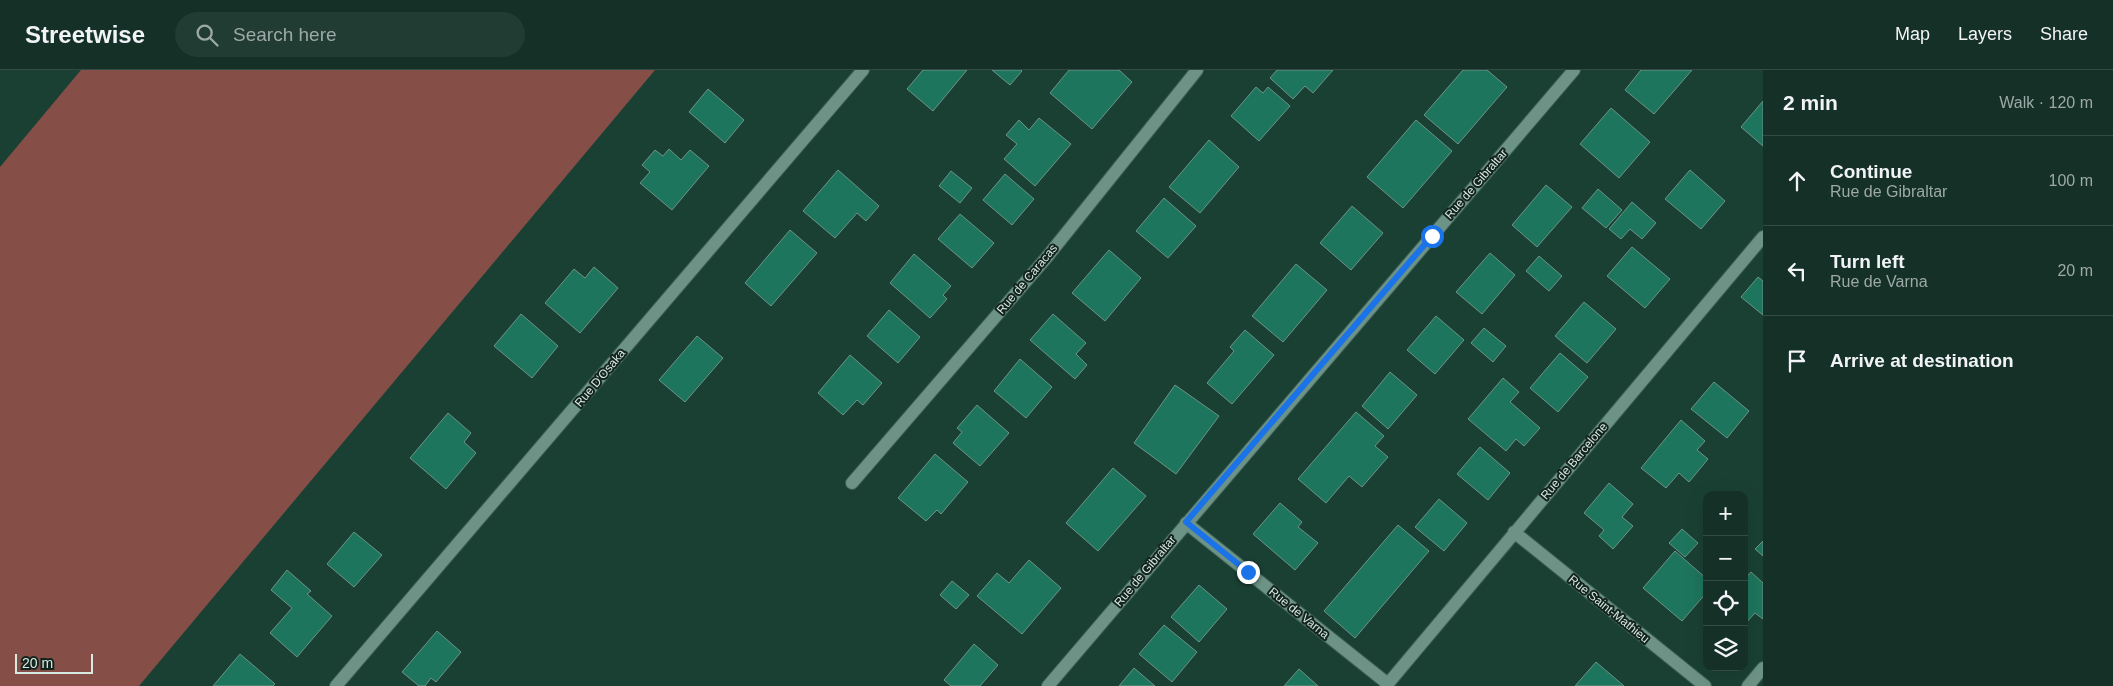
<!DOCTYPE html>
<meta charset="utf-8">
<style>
:root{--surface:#143027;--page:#213c33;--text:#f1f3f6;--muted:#9da9a7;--line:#334b44}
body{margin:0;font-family:Helvetica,sans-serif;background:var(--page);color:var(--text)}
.controls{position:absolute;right:15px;bottom:15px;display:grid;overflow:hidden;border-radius:10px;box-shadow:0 5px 20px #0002}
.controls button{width:45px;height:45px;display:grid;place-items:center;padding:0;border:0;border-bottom:1px solid var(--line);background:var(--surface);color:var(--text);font:25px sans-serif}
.scale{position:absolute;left:15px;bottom:12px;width:78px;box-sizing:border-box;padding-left:5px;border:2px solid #d6eae2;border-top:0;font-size:14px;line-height:18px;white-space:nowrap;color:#d6eae2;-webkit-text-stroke:4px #13231d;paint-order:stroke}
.stop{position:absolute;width:15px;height:15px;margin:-11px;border:4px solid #1a73e8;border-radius:50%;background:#fff}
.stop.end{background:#1a73e8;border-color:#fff;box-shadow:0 1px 5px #0008}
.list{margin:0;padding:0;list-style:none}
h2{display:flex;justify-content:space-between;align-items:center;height:65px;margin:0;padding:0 20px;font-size:21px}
h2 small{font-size:16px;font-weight:400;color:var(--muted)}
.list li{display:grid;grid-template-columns:32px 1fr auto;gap:15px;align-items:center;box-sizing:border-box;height:90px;padding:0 20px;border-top:1px solid var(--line)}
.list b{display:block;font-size:19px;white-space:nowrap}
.list p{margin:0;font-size:16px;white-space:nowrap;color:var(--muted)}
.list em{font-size:16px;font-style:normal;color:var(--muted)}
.icon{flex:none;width:28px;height:28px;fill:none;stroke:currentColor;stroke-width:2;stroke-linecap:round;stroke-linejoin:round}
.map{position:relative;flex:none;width:1763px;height:616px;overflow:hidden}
header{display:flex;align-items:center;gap:30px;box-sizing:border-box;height:70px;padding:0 25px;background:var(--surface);border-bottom:1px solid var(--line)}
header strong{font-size:24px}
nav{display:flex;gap:28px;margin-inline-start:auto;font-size:18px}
.search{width:350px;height:45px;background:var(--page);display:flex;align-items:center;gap:12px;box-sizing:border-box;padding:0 18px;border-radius:28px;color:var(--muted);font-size:19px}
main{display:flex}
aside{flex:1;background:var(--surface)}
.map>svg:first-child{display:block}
.green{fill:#854f48}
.building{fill:#1e755d;stroke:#6d9486}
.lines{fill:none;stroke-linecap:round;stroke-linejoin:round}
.minor-casing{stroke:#3c5d53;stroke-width:14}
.minor{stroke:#6c9385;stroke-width:12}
.route{stroke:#1a73e8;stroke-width:6}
.labels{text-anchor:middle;stroke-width:4;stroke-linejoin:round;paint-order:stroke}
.street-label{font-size:12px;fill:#d6eae2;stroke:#13231d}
</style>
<header>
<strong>Streetwise</strong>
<div class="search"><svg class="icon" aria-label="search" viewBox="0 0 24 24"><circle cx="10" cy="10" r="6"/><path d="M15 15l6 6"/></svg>Search here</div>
<nav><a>Map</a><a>Layers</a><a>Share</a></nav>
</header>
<main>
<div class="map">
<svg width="1763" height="616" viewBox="0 0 1763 616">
<rect width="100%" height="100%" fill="#1a4034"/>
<path class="green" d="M 81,0 L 655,0 L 139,616 L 0,616 L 0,97 Z"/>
<path class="building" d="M 923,0 L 967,0 L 933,41 L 907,19 Z
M 992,0 L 1021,0 L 1022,1 L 1010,15 Z
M 1069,0 L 1119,0 L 1132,12 L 1092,59 L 1050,23 Z
M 1277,0 L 1333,0 L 1313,23 L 1305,16 L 1293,29 L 1270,8 Z
M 1463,0 L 1487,0 L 1507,17 L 1458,74 L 1424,45 Z
M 1641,0 L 1692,0 L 1654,44 L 1625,20 Z
M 1256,17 L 1263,23 L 1268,17 L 1290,36 L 1259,71 L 1231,46 Z
M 708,19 L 744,50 L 725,73 L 689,42 Z
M 1763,31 L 1763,76 L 1741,57 Z
M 1611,38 L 1650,72 L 1619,108 L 1580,74 Z
M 1039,48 L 1071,74 L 1035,116 L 1004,89 L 1017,74 L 1006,65 L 1019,50 L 1029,60 Z
M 1416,50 L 1452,81 L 1403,138 L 1367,107 Z
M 1209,70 L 1239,97 L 1200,143 L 1169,117 Z
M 669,79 L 681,90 L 690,80 L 709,96 L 672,140 L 640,113 L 650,102 L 642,95 L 655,80 L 663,86 Z
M 838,100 L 879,136 L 866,151 L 857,143 L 835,168 L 803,141 Z
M 1690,100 L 1725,131 L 1701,159 L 1665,129 Z
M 951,101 L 972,118 L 960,133 L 939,116 Z
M 1005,104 L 1034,129 L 1012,155 L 983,130 Z
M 1546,115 L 1572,137 L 1537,177 L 1512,155 Z
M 1598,119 L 1622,140 L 1606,158 L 1582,138 Z
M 1164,128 L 1196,156 L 1168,188 L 1136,161 Z
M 1632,132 L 1656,153 L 1642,169 L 1630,159 L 1621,169 L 1609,159 Z
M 1352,136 L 1383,163 L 1351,200 L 1320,173 Z
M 960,144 L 994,173 L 972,198 L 938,169 Z
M 790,160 L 817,183 L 771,236 L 745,213 Z
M 1632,177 L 1670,209 L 1645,238 L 1607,206 Z
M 1109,180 L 1141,208 L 1105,251 L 1072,223 Z
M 1490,183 L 1515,205 L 1482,244 L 1456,222 Z
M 914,184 L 951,216 L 943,225 L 947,229 L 930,248 L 890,213 Z
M 1539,186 L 1562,206 L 1549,221 L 1526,201 Z
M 1296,194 L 1327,220 L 1283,272 L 1252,246 Z
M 594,197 L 618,218 L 580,263 L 545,233 L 574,199 L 585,208 Z
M 1758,207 L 1763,211 L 1763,245 L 1741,227 Z
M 1584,232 L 1616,259 L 1587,293 L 1555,266 Z
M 889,240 L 920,267 L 898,293 L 867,266 Z
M 521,244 L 558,276 L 532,308 L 494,276 Z
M 1053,244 L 1086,273 L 1076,284 L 1087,295 L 1075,309 L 1030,270 Z
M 1436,246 L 1464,270 L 1435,304 L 1407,280 Z
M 1484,258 L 1506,276 L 1493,292 L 1471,273 Z
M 1245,260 L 1274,285 L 1232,334 L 1207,313 L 1234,281 L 1230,277 Z
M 697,266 L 723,288 L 685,332 L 659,310 Z
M 1560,283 L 1588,307 L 1558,342 L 1530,318 Z
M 850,285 L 882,313 L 863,335 L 857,330 L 843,345 L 818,323 Z
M 1020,289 L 1052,317 L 1026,348 L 994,321 Z
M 1390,302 L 1417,325 L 1388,359 L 1362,336 Z
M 1503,308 L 1519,322 L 1510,332 L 1540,358 L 1524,376 L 1516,369 L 1506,381 L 1468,349 Z
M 1714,312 L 1749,341 L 1727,368 L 1691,339 Z
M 1175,315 L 1219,346 L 1176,404 L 1134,373 Z
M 977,335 L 1009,363 L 980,396 L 953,373 L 962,362 L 957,358 Z
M 1356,342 L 1384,366 L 1375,376 L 1388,387 L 1362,417 L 1349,406 L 1326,433 L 1298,409 Z
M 448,343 L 471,363 L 464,372 L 476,383 L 446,419 L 410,388 Z
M 1681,350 L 1705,371 L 1697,380 L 1708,389 L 1689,412 L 1679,403 L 1666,418 L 1641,398 Z
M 1480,377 L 1510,403 L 1488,430 L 1457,404 Z
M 935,384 L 968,412 L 941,444 L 937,440 L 926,451 L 898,428 Z
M 1113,398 L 1146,426 L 1098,481 L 1066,453 Z
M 1609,413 L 1633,434 L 1622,447 L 1633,456 L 1613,479 L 1599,466 L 1604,460 L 1584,443 Z
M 1439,429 L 1467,453 L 1444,481 L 1415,457 Z
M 1280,433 L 1302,452 L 1298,457 L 1318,473 L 1295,500 L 1253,464 Z
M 1398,455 L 1429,481 L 1355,568 L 1324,541 Z
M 1682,459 L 1698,473 L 1685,487 L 1669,473 Z
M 354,462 L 382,485 L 354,517 L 327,494 Z
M 1763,471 L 1763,486 L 1755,479 Z
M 1675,481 L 1707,509 L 1707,522 L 1682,551 L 1643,518 Z
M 1029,490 L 1061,518 L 1022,564 L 977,526 L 997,503 L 1009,513 Z
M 287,500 L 311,521 L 307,524 L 332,546 L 297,587 L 270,563 L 292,538 L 271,520 Z
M 1751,502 L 1763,513 L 1763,549 L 1755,543 L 1744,555 L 1744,510 Z
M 952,511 L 969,525 L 956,539 L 940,525 Z
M 1199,515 L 1227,539 L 1199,572 L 1171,547 Z
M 1164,555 L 1197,582 L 1172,612 L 1139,584 Z
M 437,561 L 461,582 L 436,612 L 431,608 L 425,616 L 419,616 L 402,602 Z
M 974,574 L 998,595 L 980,616 L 951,616 L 944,610 Z
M 240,584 L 275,614 L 273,616 L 213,616 Z
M 1596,592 L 1624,616 L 1575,616 Z
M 1134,598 L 1155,616 L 1119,616 Z
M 1299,599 L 1318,616 L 1284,616 Z"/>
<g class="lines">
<g class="minor-casing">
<path id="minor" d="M 852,413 L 1047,187 L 1197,0
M 1186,453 L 1388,614
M 1514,462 L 1705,616
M 336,616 L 863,0
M 1048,616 L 1574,0
M 1386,616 L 1763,167
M 1748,616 L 1763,598"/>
</g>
<use href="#minor" class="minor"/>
</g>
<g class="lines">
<path class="route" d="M 1248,502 L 1186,452 L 1432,166"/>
</g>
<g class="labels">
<g class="street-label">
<text transform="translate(1476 114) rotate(-49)" y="4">Rue de Gibraltar</text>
<text transform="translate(1027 209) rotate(-50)" y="4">Rue de Caracas</text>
<text transform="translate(600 308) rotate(-50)" y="4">Rue D'Osaka</text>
<text transform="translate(1574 391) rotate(-50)" y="4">Rue de Barcelone</text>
<text transform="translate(1145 501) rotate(-50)" y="4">Rue de Gibraltar</text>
<text transform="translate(1609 539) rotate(39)" y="4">Rue Saint-Mathieu</text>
<text transform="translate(1299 543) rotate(39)" y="4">Rue de Varna</text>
</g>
</g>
</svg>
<div class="controls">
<button>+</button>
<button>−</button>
<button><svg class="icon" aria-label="locate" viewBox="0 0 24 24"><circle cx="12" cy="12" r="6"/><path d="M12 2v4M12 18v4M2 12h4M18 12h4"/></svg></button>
<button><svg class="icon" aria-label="layers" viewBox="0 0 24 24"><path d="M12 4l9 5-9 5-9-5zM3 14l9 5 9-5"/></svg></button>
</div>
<div class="scale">20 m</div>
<div class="stop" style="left:1432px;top:166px"></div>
<div class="stop end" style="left:1248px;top:502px"></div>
</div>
<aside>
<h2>2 min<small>Walk · 120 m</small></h2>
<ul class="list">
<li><svg class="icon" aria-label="ahead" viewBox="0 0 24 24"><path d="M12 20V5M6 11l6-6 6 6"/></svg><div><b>Continue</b><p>Rue de Gibraltar</p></div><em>100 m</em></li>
<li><svg class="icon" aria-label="left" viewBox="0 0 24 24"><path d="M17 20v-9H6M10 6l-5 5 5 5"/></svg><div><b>Turn left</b><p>Rue de Varna</p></div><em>20 m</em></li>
<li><svg class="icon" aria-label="arrive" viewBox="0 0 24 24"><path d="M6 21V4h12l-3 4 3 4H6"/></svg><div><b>Arrive at destination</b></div></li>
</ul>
</aside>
</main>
